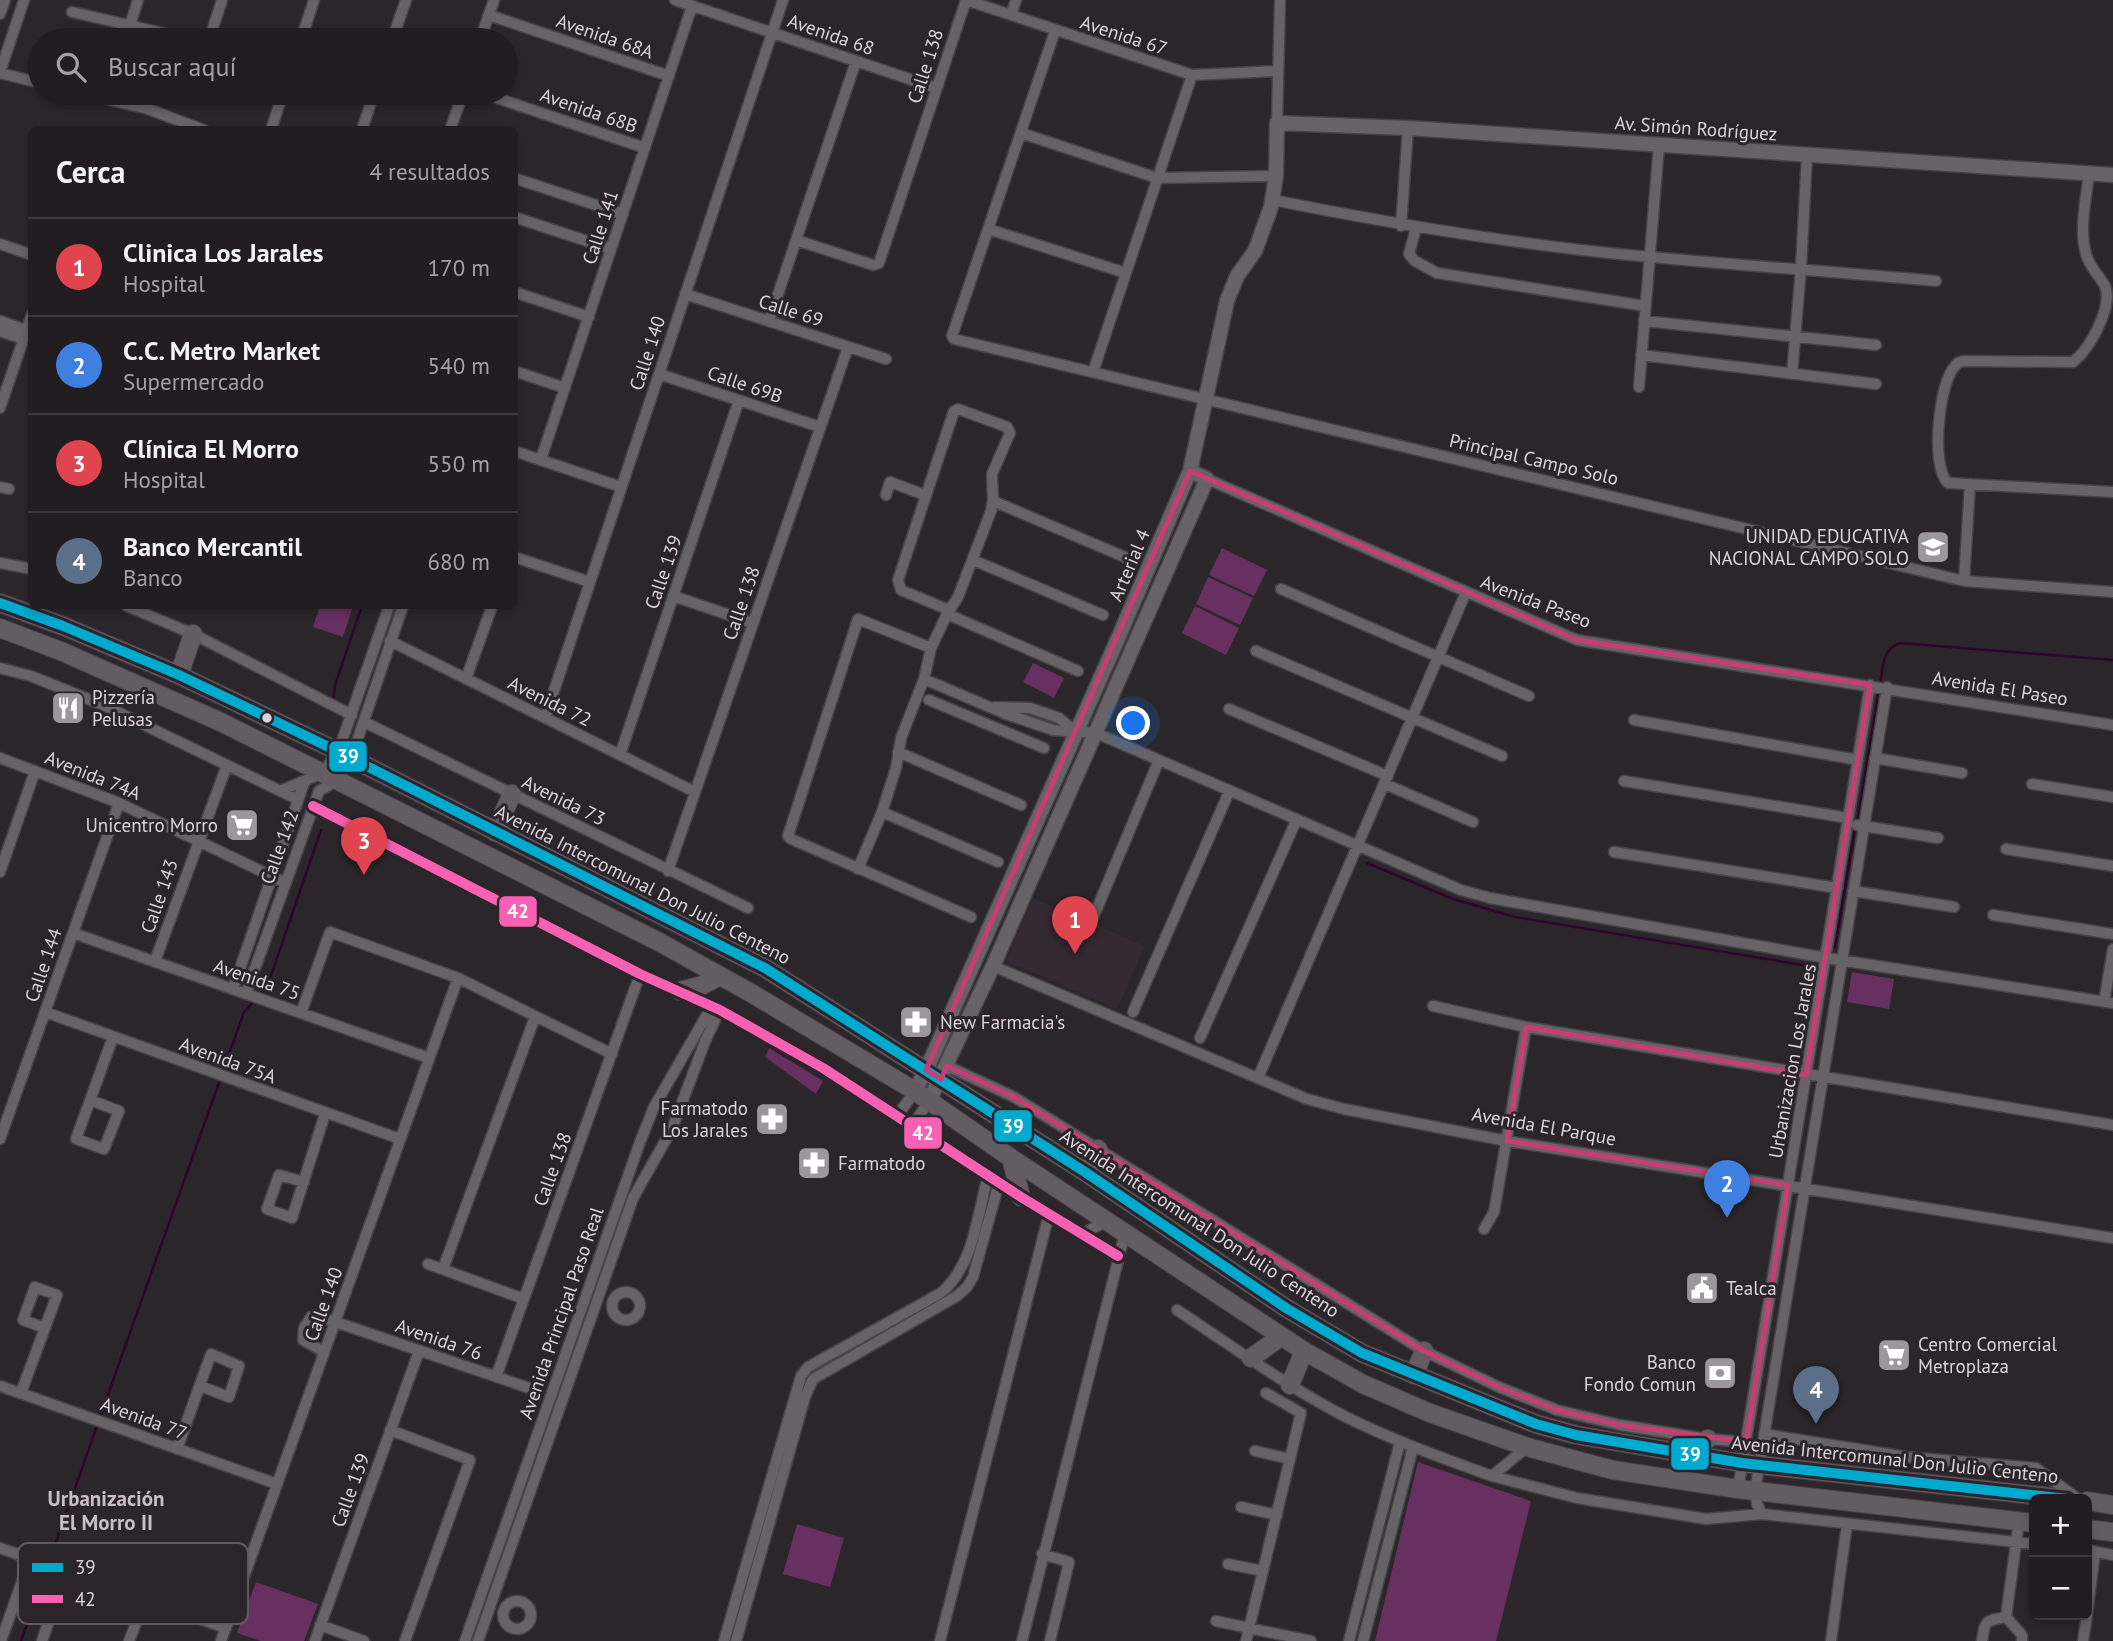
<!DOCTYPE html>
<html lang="es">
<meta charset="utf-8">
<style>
:root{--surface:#201c20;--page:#2d292d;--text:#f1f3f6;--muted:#a2a1a5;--line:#3d3a3e;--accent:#ea580c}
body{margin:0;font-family:"PT Sans",sans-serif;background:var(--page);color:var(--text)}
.controls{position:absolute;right:21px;bottom:21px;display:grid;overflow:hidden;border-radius:10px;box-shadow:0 4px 10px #0003}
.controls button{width:63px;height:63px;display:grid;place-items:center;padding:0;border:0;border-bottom:2px solid var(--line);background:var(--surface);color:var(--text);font:35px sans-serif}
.you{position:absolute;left:1134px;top:724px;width:24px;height:24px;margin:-18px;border:5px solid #fff;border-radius:50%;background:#1a73e8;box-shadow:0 0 0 10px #1a73e833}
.badge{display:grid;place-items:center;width:46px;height:46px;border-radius:50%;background:var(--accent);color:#fff;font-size:23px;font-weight:700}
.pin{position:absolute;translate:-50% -58px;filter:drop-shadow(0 2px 4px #0008)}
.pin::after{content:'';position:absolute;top:37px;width:24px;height:21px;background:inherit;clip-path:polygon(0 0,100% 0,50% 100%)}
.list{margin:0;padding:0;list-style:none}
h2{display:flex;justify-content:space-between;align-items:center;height:91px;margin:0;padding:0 28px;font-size:30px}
h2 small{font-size:23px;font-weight:400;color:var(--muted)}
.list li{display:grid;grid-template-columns:46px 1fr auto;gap:21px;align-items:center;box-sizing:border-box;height:98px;padding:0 28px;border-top:2px solid var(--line)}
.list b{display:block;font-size:26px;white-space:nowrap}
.list p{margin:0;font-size:23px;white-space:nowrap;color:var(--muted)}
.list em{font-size:23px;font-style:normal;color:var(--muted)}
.icon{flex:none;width:38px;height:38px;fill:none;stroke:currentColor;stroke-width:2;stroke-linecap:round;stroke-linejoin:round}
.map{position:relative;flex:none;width:2113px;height:1641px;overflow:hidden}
.search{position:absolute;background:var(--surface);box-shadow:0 4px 10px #0003;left:28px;top:28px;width:490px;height:77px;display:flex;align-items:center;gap:18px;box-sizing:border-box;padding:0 24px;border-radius:38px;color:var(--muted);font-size:26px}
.panel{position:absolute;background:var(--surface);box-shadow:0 4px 10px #0003;left:28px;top:126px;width:490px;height:483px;border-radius:10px}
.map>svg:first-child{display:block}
.built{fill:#352934}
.green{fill:#673060}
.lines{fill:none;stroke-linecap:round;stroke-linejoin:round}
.stream{stroke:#2f032c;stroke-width:2.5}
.minor-casing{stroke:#474246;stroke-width:13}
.tertiary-casing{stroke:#474246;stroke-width:17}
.primary-casing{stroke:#474246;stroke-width:20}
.minor{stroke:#666266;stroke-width:10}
.tertiary{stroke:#666266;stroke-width:14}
.primary{stroke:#645c63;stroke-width:18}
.bus-1-casing{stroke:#2c242b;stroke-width:16}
.bus-2-casing{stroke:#2c242b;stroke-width:16}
.bus-1{stroke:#00a9ce;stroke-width:10}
.bus-2{stroke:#f860b3;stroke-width:10}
.marked{fill:none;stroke:#c73e74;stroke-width:5;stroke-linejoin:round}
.bus-dot{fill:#dad4d9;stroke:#2c242b;stroke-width:2.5}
.labels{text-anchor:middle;stroke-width:6;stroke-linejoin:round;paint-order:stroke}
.street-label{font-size:19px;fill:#dad4d9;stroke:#2c242b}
.poi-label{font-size:19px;fill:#dad4d9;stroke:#2c242b;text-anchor:start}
.neighbourhood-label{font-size:21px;font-weight:bold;fill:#c9bec7;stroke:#2c242b}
.key{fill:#2c242b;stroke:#60595f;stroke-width:2}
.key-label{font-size:19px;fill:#dad4d9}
.line-badge{stroke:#2c242b;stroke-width:2.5}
.badge-label{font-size:19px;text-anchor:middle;font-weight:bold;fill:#fff}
</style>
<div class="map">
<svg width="2113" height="1641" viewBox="0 0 2113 1641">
<rect width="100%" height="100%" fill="#2a262a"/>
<path class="built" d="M 1033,898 L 1145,946 L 1117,1009 L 1006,961 Z"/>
<path class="green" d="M 1222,548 L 1267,570 L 1254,596 L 1209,575 Z
M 1208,577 L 1253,598 L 1240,625 L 1196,604 Z
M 320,606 L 353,606 L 343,637 L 313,627 Z
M 1195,606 L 1239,628 L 1226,655 L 1182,633 Z
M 1033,663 L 1064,678 L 1054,698 L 1023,682 Z
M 1852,972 L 1894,979 L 1889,1009 L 1847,1002 Z
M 769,1048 L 823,1081 L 816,1094 L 765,1057 Z
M 1418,1462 L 1531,1501 L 1496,1641 L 1375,1641 Z
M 797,1524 L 844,1538 L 830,1587 L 783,1574 Z
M 256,1582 L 318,1604 L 304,1641 L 261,1641 L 237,1633 Z"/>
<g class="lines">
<path class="stream" d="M 1880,684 C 1883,667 1882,649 1900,643 L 2113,660
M 333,700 L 335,685 L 362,606
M 1857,822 L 1879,690
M 1367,863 L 1453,899 L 1515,917 L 1814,967
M 1835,947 L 1855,828
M 258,996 L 267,987 L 321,830
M 223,1071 L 244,1012 L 254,1001
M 100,1417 L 221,1077
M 49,1562 L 98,1423
M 21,1641 L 47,1569"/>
<g class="minor-casing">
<path id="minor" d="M 675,0 L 936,88
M 966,0 L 1192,75 L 1276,71
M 72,12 L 163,33
M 0,14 L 5,0
M 489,15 L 669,76
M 1011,15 L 1016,0
M 130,25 L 138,0
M 1055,31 L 952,336 L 954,339 L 1964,581 L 2113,592
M 209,40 L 222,0
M 301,40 L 314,0
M 392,40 L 406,0
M 480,40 L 494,0
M 0,72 L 24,0
M 0,73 L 40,83
M 80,93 L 148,109 L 204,130
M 482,93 L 645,148
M 1277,123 L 1280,0
M 271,130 L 283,93
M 362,130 L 374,93
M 450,130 L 463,93
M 1021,133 L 1157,178 L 1276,176
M 2089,174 C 2086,199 2079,229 2086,254 C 2089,267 2099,275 2105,286 C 2113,307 2090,349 2073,362 L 1964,361 C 1959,362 1958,362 1955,366 C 1939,382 1930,467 1948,483 L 2113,492
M 514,178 L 623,214
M 1273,200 C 1398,225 1524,246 1651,257 C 1746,266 1841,272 1936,281
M 514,217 L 611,249
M 1401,226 L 1408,128
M 1416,228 L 1409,254 L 1415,261 L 1437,273 L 1645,306
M 988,229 L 1126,273
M 796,240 L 873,265 L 879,263 L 966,0
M 0,244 L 32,255
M 514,292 L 589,317
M 685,294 L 886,359
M 0,321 L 26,330
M 769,321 L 856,61
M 1644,321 L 1876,345
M 0,331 L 23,339
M 1641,355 L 1876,384
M 514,371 L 565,388
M 1093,372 L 1192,75
M 659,374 L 820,427
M 1792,374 L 1801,268 L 1807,155
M 1639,387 L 1659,145
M 0,408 L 32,314
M 514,451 L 621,487
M 541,459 L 692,6
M 1207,479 L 1577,640 L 2113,725
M 0,487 L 9,489
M 886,495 L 890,482 L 925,495
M 993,501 L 1127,558
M 514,557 L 590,582
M 973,560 L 1103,615
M 0,563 L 32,569
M 1964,581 L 1970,484
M 1281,589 L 1529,696
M 673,596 L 753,623
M 127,606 L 193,634 L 352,715
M 947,614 L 1078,671
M 390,641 L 695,792
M 931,648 L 858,619 L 788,836 L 791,839 L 971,917
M 1256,651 L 1502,756
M 0,668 L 31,676 L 103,705 L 297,799
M 466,679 L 492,606
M 924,679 L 1006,714 L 1053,730 L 1096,733 L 1461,890 L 1490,898 L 1827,958 L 2113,1003
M 929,700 L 1044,748
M 995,707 L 1030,708 L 1059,718 L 1076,732
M 1229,709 L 1388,776
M 545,718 L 783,0
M 1634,720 L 1858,760
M 364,722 L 748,908
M 898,752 L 1021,805
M 620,755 L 739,400
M 0,758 L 119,803 L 284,882
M 1875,758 L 1962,773
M 1624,781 L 1848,818
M 1385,784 L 1473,822
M 2032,784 L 2113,797
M 280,791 L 325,772 L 343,738 L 389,606
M 313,806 L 640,974 L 720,1010 L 823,1068 L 1021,1197 L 1118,1256
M 882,812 L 998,862
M 1857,825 L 1938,838
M 2006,849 L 2113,866
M 1614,852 L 1837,888
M 858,869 L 882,812 L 896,768 L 901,738 L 924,679 L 931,648 L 947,614 L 958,597 L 991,511 L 993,501 L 992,474 L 1010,433 L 1007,427 L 958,409 L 954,411 L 898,580 L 901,590 L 949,610
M 668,871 L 848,347
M 0,872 L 35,771
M 1853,891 L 1954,907
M 1993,915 L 2113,934
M 1093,918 L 1159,760
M 73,933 L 429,1058
M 155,961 L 227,765
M 993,966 L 1307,1099 L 1344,1109 L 1507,1141 L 2113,1238
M 233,989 L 304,783
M 246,993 L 319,791 L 338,780 L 356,744 L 403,606
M 2104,1002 L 2113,949
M 1433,1006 L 1526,1027 L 2113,1125
M 45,1012 L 400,1139
M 1133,1012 L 1229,792
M 301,1013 L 330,932 L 458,978 L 612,1054
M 1200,1038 L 1296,821
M 947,1066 L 1014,1097 L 1424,1351 L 1501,1388 L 1557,1410 L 1620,1425 L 1708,1439 L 1746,1442
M 1258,1078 L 1466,592
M 90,1100 L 119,1111 L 104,1149 L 76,1139 C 88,1105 101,1071 113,1037
M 898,1115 L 915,1091
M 913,1125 L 929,1101
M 0,1139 L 119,803
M 304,1182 L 279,1175 L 267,1209 L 292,1218 L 325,1114
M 1484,1229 L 1494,1212 L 1526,1027
M 1082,1234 L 1107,1221
M 428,1264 L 524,1299
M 443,1269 L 535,1017
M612 1306a14 14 0 1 1 28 0a14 14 0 1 1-28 0Z
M 1177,1310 C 1232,1346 1286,1386 1344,1416 C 1392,1440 1442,1458 1492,1476 L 1527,1447
M 324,1352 L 303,1340 L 304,1328 L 311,1317 L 321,1317 L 532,1389
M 496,1377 L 640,974
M 0,1386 L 277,1484
M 21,1393 L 57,1295 L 35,1287 L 23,1320 L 45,1328
M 390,1430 L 470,1460 L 405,1641
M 1764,1434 L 1907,1457 L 2036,1468 L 2078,1499
M 177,1449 L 211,1354 L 239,1366 L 229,1397 L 200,1386
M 1255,1451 L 1290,1459
M 1492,1476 L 1577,1498 L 1706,1519 L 1762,1514 L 2034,1544
M 1738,1489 L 1870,685
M 1241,1507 L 1277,1515
M 1762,1514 L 1757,1504 L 1755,1491 L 1887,687
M 2019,1521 L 2006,1617 L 2022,1635 L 2022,1641
M 0,1548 L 226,1628
M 2087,1550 L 2113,1555
M 1042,1554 L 1069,1562 L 1050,1641
M 1228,1564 L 1263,1571
M503 1615a14 14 0 1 1 28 0a14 14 0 1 1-28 0Z
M 2087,1615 L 2095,1552
M 1216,1621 L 1311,1641
M 320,1625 L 364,1641
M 1,1641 L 30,1559
M 42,1641 L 66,1572
M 129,1641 L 145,1600
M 221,1641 L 458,978
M 315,1641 L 419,1351
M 465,1641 L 640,1142 L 654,1107 L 712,1006
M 478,1641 L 633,1198 L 672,1129 L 706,1039 L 720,1010
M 724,1641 L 801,1376 L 808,1367 L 941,1293 C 974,1265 977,1216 988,1176
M 736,1641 L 805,1397 L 813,1379 L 957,1296 L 967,1287 L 973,1277 L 999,1183
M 940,1641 L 1049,1214
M 1022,1641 L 1125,1233
M 1246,1641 L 1301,1413 L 1266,1393
M 1349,1641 L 1400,1442
M 1363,1641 L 1413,1447
M 1831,1641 L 1847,1524
M 1982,1641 C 1985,1620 1985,1621 2006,1617
M 2083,1641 L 2087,1615"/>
</g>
<g class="tertiary-casing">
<path id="tertiary" d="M 915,1091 L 932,1057 L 1116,643 L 1190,471 L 1227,301 L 1237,276 L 1255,251 L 1271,207 L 1276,176 L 1277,123 L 1408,128 L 2113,175
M 929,1101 L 993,966 L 1207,479 L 1190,471"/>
</g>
<g class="primary-casing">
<path id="primary" d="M 0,603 L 63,626 L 179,675 L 337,751 L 765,968 L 1085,1172 L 1286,1308 L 1362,1353 L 1536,1424 L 1576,1435 L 1742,1463 L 2068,1499
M 0,628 L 63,652 L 223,723 L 661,943 L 751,993 L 915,1091 L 1011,1158 L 1304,1351 L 1363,1384 L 1430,1413 L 1527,1447 L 1613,1470 L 1738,1489 L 2034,1523
M 179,675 L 193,634
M 495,832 L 512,794
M 680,991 L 703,985 L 720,976
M 1011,1158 L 1021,1197
M 1085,1172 L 1098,1149
M 1251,1358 L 1282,1336
M 1414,1375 L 1424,1351
M 1290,1385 L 1304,1351
M 1679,1454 L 1708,1439
M 2087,1501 L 2113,1505
M 2087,1529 L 2113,1532"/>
</g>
<use href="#minor" class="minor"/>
<use href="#tertiary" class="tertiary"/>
<use href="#primary" class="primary"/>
<g class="bus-1-casing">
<path id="bus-1" d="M 0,603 L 63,626 L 179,675 L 337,751 L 765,968 L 1085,1172 L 1286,1308 L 1362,1353 L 1536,1424 L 1576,1435 L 1742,1463 L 2068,1499"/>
</g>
<g class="bus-2-casing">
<path id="bus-2" d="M 313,806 L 640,974 L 720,1010 L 823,1068 L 1021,1197 L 1118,1256"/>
</g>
<use href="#bus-1" class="bus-1"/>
<use href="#bus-2" class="bus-2"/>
</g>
<path class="marked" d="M 1190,471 L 1577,640 L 1870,685 L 1806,1075 L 1526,1027 L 1510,1122 L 1507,1141 L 1788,1185 L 1746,1442 L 1620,1425 L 1557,1410 L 1501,1388 L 1424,1351 L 1014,1097 L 947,1066 L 941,1079 L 926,1070 Z"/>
<defs>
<g id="school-square" transform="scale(1.75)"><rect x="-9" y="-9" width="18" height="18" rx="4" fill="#9c979c" stroke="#2c242b"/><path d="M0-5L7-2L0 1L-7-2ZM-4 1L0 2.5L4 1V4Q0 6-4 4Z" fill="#fff"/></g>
<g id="restaurant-square" transform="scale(1.75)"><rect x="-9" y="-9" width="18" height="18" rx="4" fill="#9c979c" stroke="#2c242b"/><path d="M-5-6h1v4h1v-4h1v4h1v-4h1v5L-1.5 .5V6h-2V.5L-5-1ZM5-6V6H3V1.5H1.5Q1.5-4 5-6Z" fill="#fff"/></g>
<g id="supermarket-square" transform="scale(1.75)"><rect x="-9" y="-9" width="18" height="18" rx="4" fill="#9c979c" stroke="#2c242b"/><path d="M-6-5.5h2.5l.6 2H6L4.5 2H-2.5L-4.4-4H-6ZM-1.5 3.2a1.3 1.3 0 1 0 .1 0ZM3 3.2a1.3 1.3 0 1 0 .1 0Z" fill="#fff"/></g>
<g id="pharmacy-square" transform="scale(1.75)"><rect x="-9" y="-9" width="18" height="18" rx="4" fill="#9c979c" stroke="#2c242b"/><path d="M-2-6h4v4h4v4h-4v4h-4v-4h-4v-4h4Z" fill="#fff"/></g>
<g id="civic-square" transform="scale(1.75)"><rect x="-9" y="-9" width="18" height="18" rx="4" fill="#9c979c" stroke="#2c242b"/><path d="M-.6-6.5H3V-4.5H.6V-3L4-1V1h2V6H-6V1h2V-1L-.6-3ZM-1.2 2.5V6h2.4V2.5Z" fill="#fff"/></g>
<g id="bank-square" transform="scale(1.75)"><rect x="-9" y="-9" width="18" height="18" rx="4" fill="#9c979c" stroke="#2c242b"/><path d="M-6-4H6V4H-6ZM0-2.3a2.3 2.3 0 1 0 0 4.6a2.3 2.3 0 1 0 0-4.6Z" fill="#fff"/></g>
</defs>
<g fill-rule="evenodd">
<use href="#school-square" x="1933" y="547"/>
<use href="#restaurant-square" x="68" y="708"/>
<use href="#supermarket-square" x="242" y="825"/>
<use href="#pharmacy-square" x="916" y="1022"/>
<use href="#pharmacy-square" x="772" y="1119"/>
<use href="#pharmacy-square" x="814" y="1163"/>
<use href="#civic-square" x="1702" y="1288"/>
<use href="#supermarket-square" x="1894" y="1355"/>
<use href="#bank-square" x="1720" y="1373"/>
</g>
<circle class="bus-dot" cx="267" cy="718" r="6"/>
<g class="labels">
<g class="street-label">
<text transform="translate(831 34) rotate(19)" y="7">Avenida 68</text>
<text transform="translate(1124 35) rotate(18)" y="7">Avenida 67</text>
<text transform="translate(605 36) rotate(19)" y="7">Avenida 68A</text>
<text transform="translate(925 66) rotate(-72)" y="7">Calle 138</text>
<text transform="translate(589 110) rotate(19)" y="7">Avenida 68B</text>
<text transform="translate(1696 128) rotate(4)" y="7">Av. Simón Rodríguez</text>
<text transform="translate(600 227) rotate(-72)" y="7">Calle 141</text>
<text transform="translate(791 310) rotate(18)" y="7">Calle 69</text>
<text transform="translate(647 353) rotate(-72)" y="7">Calle 140</text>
<text transform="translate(745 384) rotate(19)" y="7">Calle 69B</text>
<text transform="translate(1534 459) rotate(13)" y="7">Principal Campo Solo</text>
<text transform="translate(1129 565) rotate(-67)" y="7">Arterial 4</text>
<text transform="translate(663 572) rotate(-71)" y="7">Calle 139</text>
<text transform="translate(1536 601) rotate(21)" y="7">Avenida Paseo</text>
<text transform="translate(741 603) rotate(-71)" y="7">Calle 138</text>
<text transform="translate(2000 688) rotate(9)" y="7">Avenida El Paseo</text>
<text transform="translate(550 701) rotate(26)" y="7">Avenida 72</text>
<text transform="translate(93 775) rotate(22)" y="7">Avenida 74A</text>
<text transform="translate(564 800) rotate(26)" y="7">Avenida 73</text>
<text transform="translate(279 847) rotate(-70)" y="7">Calle 142</text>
<text transform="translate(643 884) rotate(27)" y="7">Avenida Intercomunal Don Julio Centeno</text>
<text transform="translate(159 896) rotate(-71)" y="7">Calle 143</text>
<text transform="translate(43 965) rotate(-71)" y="7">Calle 144</text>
<text transform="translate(257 979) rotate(19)" y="7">Avenida 75</text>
<text transform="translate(228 1060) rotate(20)" y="7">Avenida 75A</text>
<text transform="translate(1792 1061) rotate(-80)" y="7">Urbanizacion Los Jarales</text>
<text transform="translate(1544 1126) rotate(10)" y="7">Avenida El Parque</text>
<text transform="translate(552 1169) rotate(-70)" y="7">Calle 138</text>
<text transform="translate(1200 1223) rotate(33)" y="7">Avenida Intercomunal Don Julio Centeno</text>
<text transform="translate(323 1304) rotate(-70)" y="7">Calle 140</text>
<text transform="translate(561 1313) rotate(-71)" y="7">Avenida Principal Paso Real</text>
<text transform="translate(439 1339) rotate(19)" y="7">Avenida 76</text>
<text transform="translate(144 1418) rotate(20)" y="7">Avenida 77</text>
<text transform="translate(1895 1459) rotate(6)" y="7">Avenida Intercomunal Don Julio Centeno</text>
<text transform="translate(350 1490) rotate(-70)" y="7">Calle 139</text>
</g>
<g class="poi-label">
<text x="1909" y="543" text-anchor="end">UNIDAD EDUCATIVA<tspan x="1909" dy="22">NACIONAL CAMPO SOLO</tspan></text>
<text x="92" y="704">Pizzería<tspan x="92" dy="22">Pelusas</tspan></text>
<text x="218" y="832" text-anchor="end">Unicentro Morro</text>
<text x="940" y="1029">New Farmacia's</text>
<text x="748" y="1115" text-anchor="end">Farmatodo<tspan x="748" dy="22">Los Jarales</tspan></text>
<text x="838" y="1170">Farmatodo</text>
<text x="1726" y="1295">Tealca</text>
<text x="1918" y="1351">Centro Comercial<tspan x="1918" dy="22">Metroplaza</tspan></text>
<text x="1696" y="1369" text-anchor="end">Banco<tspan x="1696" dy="22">Fondo Comun</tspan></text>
</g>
<g class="neighbourhood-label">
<text x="106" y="1506">Urbanización<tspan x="106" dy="24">El Morro II</tspan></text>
</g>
</g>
<rect x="18" y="1543" width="230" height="81" rx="10" class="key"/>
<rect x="32" y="1563" width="31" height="9" fill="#00a9ce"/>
<rect x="32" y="1595" width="31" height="8" fill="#f860b3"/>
<g class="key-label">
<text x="75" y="1574">39</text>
<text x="75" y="1606">42</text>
</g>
<g class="line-badge">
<rect x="328" y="740" width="40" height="33" rx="7" fill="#00a9ce"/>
<rect x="498" y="895" width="40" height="33" rx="7" fill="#f860b3"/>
<rect x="993" y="1109" width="40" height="34" rx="7" fill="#00a9ce"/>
<rect x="903" y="1116" width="40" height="34" rx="7" fill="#f860b3"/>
<rect x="1670" y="1437" width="40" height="34" rx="7" fill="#00a9ce"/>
</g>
<g class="badge-label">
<text x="348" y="763">39</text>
<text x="518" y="918">42</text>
<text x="1013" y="1133">39</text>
<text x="923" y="1140">42</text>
<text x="1690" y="1461">39</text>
</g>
</svg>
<div class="controls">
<button>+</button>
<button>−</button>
</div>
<div class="you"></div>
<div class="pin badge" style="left:1075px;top:954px;background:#e0444e">1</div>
<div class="pin badge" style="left:1727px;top:1218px;background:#3f7fe0">2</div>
<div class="pin badge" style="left:364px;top:875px;background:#e0444e">3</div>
<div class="pin badge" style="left:1816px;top:1424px;background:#5c6f8a">4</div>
<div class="search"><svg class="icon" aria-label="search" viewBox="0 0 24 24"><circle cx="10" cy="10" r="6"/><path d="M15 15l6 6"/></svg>Buscar aquí</div>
<section class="panel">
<h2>Cerca<small>4 resultados</small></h2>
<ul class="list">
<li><span class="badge" style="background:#e0444e">1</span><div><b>Clinica Los Jarales</b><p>Hospital</p></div><em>170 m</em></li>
<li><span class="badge" style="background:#3f7fe0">2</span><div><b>C.C. Metro Market</b><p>Supermercado</p></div><em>540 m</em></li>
<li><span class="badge" style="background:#e0444e">3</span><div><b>Clínica El Morro</b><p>Hospital</p></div><em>550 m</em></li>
<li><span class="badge" style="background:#5c6f8a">4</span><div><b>Banco Mercantil</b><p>Banco</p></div><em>680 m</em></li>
</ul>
</section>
</div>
